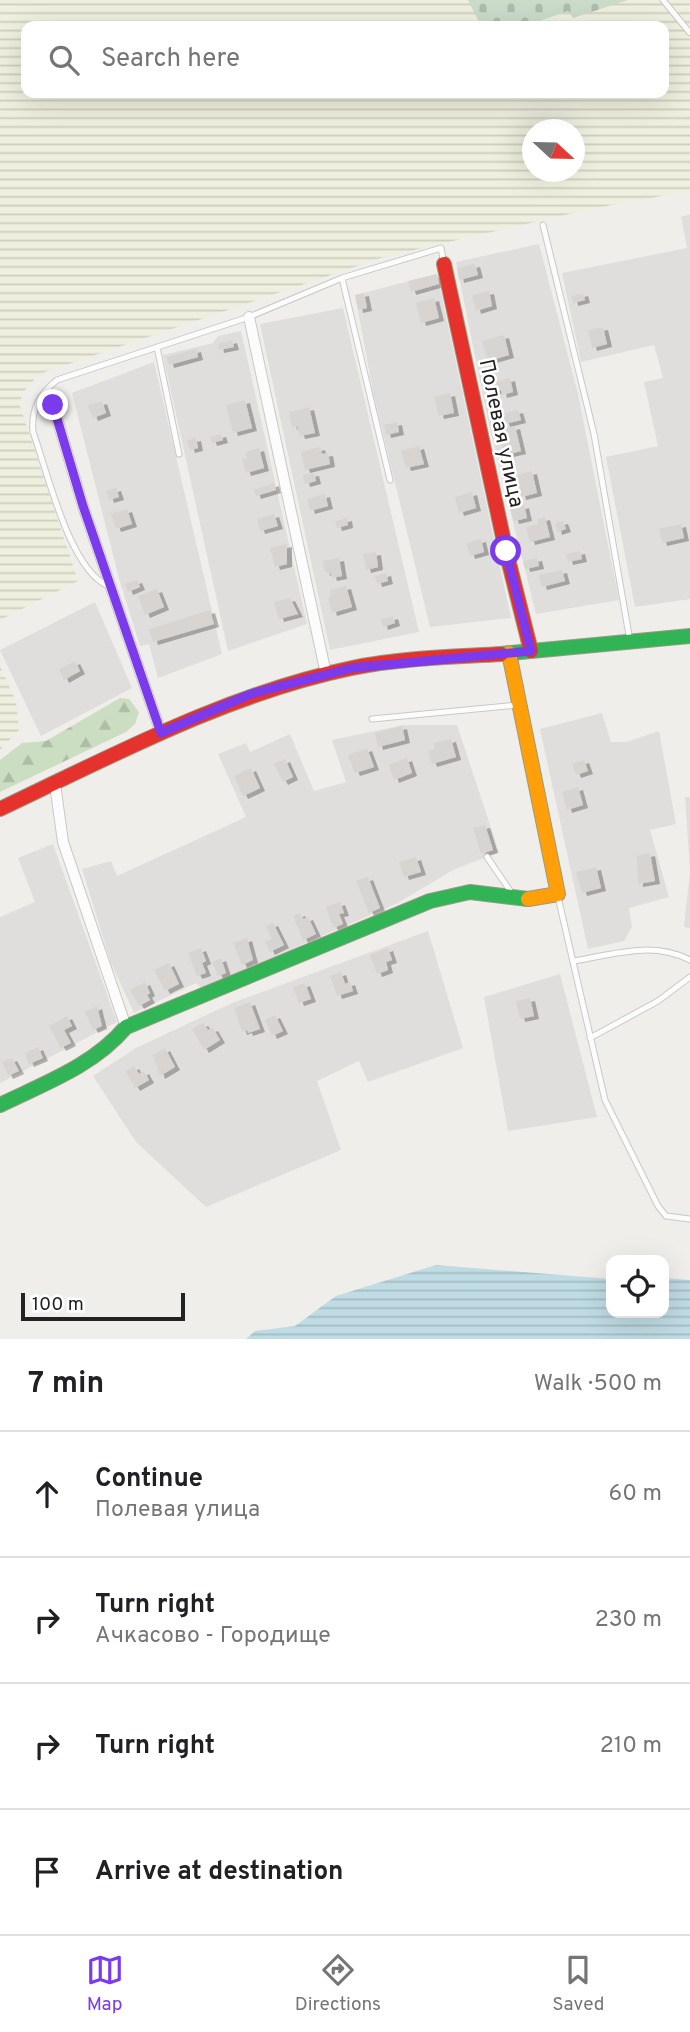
<!DOCTYPE html>
<meta charset="utf-8">
<style>
:root{--surface:#fff;--page:#f2f2f2;--text:#202124;--muted:#757577;--line:#e0e0e0;--accent:#7c3aed}
body{margin:0;font-family:Overpass,sans-serif;background:var(--page);color:var(--text)}
.controls{position:absolute;right:21px;bottom:21px;display:grid;overflow:hidden;border-radius:14px;box-shadow:0 7px 28px #0002}
.controls button{width:63px;height:63px;display:grid;place-items:center;padding:0;border:0;border-bottom:2px solid var(--line);background:var(--surface);color:var(--text);font:35px sans-serif}
.compass{position:absolute;left:522px;top:119px;width:63px;height:63px;border-radius:50%;background:var(--surface);box-shadow:0 7px 28px #0002;rotate:112deg}
.scale{position:absolute;left:21px;bottom:18px;width:164px;box-sizing:border-box;padding-left:7px;border:4px solid #222;border-top:0;font-size:19px;line-height:24px;white-space:nowrap;color:#222;-webkit-text-stroke:5px #fff;paint-order:stroke}
.stop{position:absolute;width:21px;height:21px;margin:-16px;border:5px solid #7c3aed;border-radius:50%;background:#fff}
.stop.end{background:#7c3aed;border-color:#fff;box-shadow:0 2px 7px #0008}
.list{margin:0;padding:0;list-style:none}
h2{display:flex;justify-content:space-between;align-items:center;height:91px;margin:0;padding:0 28px;font-size:30px}
h2 small{font-size:23px;font-weight:400;color:var(--muted)}
.list li{display:grid;grid-template-columns:46px 1fr auto;gap:21px;align-items:center;box-sizing:border-box;height:126px;padding:0 28px;border-top:2px solid var(--line)}
.list b{display:block;font-size:26px;white-space:nowrap}
.list p{margin:0;font-size:23px;white-space:nowrap;color:var(--muted)}
.list em{font-size:23px;font-style:normal;color:var(--muted)}
.icon{flex:none;width:38px;height:38px;fill:none;stroke:currentColor;stroke-width:2;stroke-linecap:round;stroke-linejoin:round}
.map{position:relative;flex:none;width:690px;height:1339px;overflow:hidden}
.search{position:absolute;background:var(--surface);box-shadow:0 7px 28px #0002;left:21px;right:21px;top:21px;height:77px;display:flex;align-items:center;gap:18px;box-sizing:border-box;padding:0 24px;border-radius:14px;color:var(--muted);font-size:26px}
.sheet{height:595px;background:var(--surface)}
nav{display:flex;justify-content:space-around;align-items:center;box-sizing:border-box;height:98px;border-top:2px solid var(--line);background:var(--surface);font-size:19px;color:var(--muted)}
nav a{display:grid;justify-items:center;gap:4px}
nav .on{color:var(--accent)}
.map>svg:first-child{display:block}
.residential{fill:#dfdedc}
.farmland{fill:url(#farmland-rules);fill-rule:evenodd}
.forest{fill:url(#forest-firs)}
.cemetery{fill:url(#cemetery-stones)}
.water{fill:url(#water-rules)}
.building{fill:#d7d4d2;filter:url(#shadow)}
.lines{fill:none;stroke-linecap:round;stroke-linejoin:round}
.lane-casing{stroke:#c9c8c7;stroke-width:7}
.street-casing{stroke:#c9c8c7;stroke-width:12}
.fast-casing{stroke:#999a82;stroke-width:16}
.slow-casing{stroke:#999a82;stroke-width:16}
.jam-casing{stroke:#999a82;stroke-width:16}
.lane{stroke:#fdfcfc;stroke-width:5}
.street{stroke:#fdfcfc;stroke-width:10}
.fast{stroke:#30b455;stroke-width:14}
.slow{stroke:#ff9f0a;stroke-width:14}
.jam{stroke:#e5322d;stroke-width:14}
.route{stroke:#7c3aed;stroke-width:9}
.labels{text-anchor:middle;stroke-width:5;stroke-linejoin:round;paint-order:stroke}
.street-label{font-size:21px;fill:#222;stroke:#fff}
</style>
<div class="map">
<svg width="690" height="1339" viewBox="0 0 690 1339">
<defs>
<pattern id="farmland-rules" width="6" height="5" patternUnits="userSpaceOnUse" patternTransform="scale(1.75)"><rect width="6" height="5" fill="#efefdf"/><path d="M0 2.5h6" fill="none" stroke="#cdcdbf"/></pattern>
<pattern id="forest-firs" width="22" height="20" patternUnits="userSpaceOnUse" patternTransform="scale(1.75)"><rect width="22" height="20" fill="#cbdec1"/><path d="M5 1l3.5 6h-7zM16 11l3.5 6h-7z" fill="#aebea6"/></pattern>
<pattern id="cemetery-stones" width="16" height="16" patternUnits="userSpaceOnUse" patternTransform="scale(1.75)"><rect width="16" height="16" fill="#cadbca"/><path d="M2 7V4a2 2 0 0 1 4 0v3zM10 15v-3a2 2 0 0 1 4 0v3z" fill="#adbcad"/></pattern>
<pattern id="water-rules" width="6" height="5" patternUnits="userSpaceOnUse" patternTransform="scale(1.75)"><rect width="6" height="5" fill="#bfdbe3"/><path d="M0 2.5h6" fill="none" stroke="#a4bcc2"/></pattern>
<filter id="shadow"><feDropShadow dx="5" dy="3" stdDeviation="0" flood-color="#0004"/></filter>
</defs>
<rect width="100%" height="100%" fill="#f0eeeb"/>
<path class="residential" d="M 690,214 L 690,599 L 635,607 L 606,457 L 658,446 L 644,382 L 663,378 L 654,345 L 581,362 L 562,273 L 687,248 L 681,217 Z
M 539,244 L 578,394 L 619,600 L 536,614 L 489,425 L 456,262 Z
M 437,274 L 511,618 L 430,627 L 373,392 L 355,295 Z
M 343,308 L 419,632 L 330,650 L 260,324 Z
M 241,331 L 307,624 L 228,651 L 163,355 L 213,343 L 218,336 Z
M 154,362 L 222,654 L 158,678 L 149,644 L 140,646 L 120,582 L 72,393 Z
M 95,602 L 132,688 L 41,736 L 0,650 Z
M 602,713 L 611,742 L 627,742 L 659,731 L 676,824 L 650,830 L 669,897 L 629,908 L 632,927 L 624,941 L 588,949 L 540,729 Z
M 403,725 L 457,725 L 499,852 L 453,870 L 396,904 L 201,988 L 196,983 L 134,1013 L 111,963 L 82,869 L 111,861 L 117,876 L 246,817 L 218,754 L 246,743 L 250,752 L 290,734 L 314,791 L 346,782 L 332,740 Z
M 685,797 L 690,797 L 690,928 L 684,927 L 690,871 Z
M 53,844 L 117,1022 L 0,1083 L 0,917 L 35,902 L 18,858 Z
M 428,931 L 463,1048 L 368,1082 L 359,1061 L 317,1081 L 341,1150 L 206,1207 L 136,1142 L 93,1076 L 136,1048 L 232,1003 Z
M 560,974 L 597,1117 L 508,1131 L 484,997 Z"/>
<path class="farmland" d="M 0,0 L 690,0 L 690,191 L 595,208 L 384,257 L 39,374 L 22,394 L 20,406 L 78,581 L 0,620 ZM 26,26 L 664,26 L 664,93 L 26,93 ZM 532,130 L 574,130 L 574,172 L 532,172 Z
M 0,666 L 16,702 L 19,730 L 0,750 Z"/>
<path class="forest" d="M 120,698 L 129,699 L 139,712 L 135,724 L 126,732 L 0,792 L 0,760 L 22,743 L 46,741 Z"/>
<path class="cemetery" d="M 468,0 L 628,0 L 573,18 L 568,11 L 526,26 L 481,26 Z"/>
<path class="water" d="M 436,1265 L 611,1279 L 611,1313 L 664,1313 L 664,1278 L 690,1280 L 690,1339 L 246,1339 L 255,1331 L 295,1326 L 336,1296 Z"/>
<path class="building" d="M 475,264 L 478,275 L 459,280 L 457,268 Z
M 437,274 L 439,284 L 411,292 L 408,281 Z
M 489,291 L 492,306 L 476,311 L 472,295 Z
M 364,293 L 367,308 L 358,310 L 355,295 Z
M 583,293 L 585,300 L 573,303 L 572,296 Z
M 434,298 L 439,318 L 421,323 L 416,303 Z
M 603,327 L 607,344 L 592,348 L 588,330 Z
M 504,335 L 509,355 L 488,361 L 482,341 Z
M 232,340 L 234,347 L 219,350 L 218,344 Z
M 196,349 L 198,357 L 169,365 L 167,357 Z
M 510,378 L 513,392 L 502,395 L 501,390 L 494,392 L 492,383 Z
M 450,393 L 454,413 L 439,416 L 434,397 Z
M 245,400 L 252,428 L 233,433 L 226,405 Z
M 102,401 L 106,413 L 93,418 L 88,405 Z
M 309,407 L 315,433 L 300,436 L 297,426 L 292,427 L 289,412 Z
M 518,410 L 521,420 L 505,424 L 502,414 Z
M 397,422 L 399,432 L 386,435 L 384,425 Z
M 515,426 L 521,451 L 509,454 L 508,448 L 503,449 L 499,430 Z
M 221,434 L 223,440 L 212,443 L 210,437 Z
M 196,438 L 198,448 L 190,450 L 187,440 Z
M 419,446 L 424,464 L 406,468 L 401,451 Z
M 320,447 L 322,454 L 328,453 L 330,464 L 305,470 L 301,452 Z
M 259,448 L 264,468 L 246,473 L 242,459 L 247,458 L 245,452 Z
M 532,471 L 537,493 L 521,497 L 516,475 Z
M 314,473 L 316,481 L 305,484 L 303,475 Z
M 274,483 L 276,490 L 256,496 L 254,490 Z
M 116,488 L 119,497 L 109,500 L 106,491 Z
M 472,492 L 476,508 L 459,513 L 455,497 Z
M 325,494 L 328,506 L 310,511 L 307,499 Z
M 524,505 L 527,518 L 514,521 L 510,509 Z
M 127,509 L 132,524 L 116,529 L 111,514 Z
M 274,514 L 278,526 L 260,531 L 257,519 Z
M 545,517 L 550,537 L 530,542 L 526,527 L 538,524 L 537,519 Z
M 347,518 L 348,525 L 337,528 L 335,521 Z
M 563,521 L 566,529 L 557,532 L 555,523 Z
M 681,524 L 684,538 L 662,543 L 659,529 Z
M 481,539 L 484,552 L 470,556 L 466,543 Z
M 287,544 L 287,564 L 275,567 L 270,548 Z
M 580,551 L 582,559 L 568,562 L 566,554 Z
M 376,552 L 378,567 L 366,570 L 363,554 Z
M 339,558 L 342,576 L 332,578 L 330,572 L 325,573 L 323,561 Z
M 537,558 L 539,566 L 525,569 L 523,561 Z
M 562,570 L 565,581 L 542,587 L 539,575 Z
M 386,573 L 388,581 L 377,584 L 375,576 Z
M 137,580 L 140,587 L 128,592 L 125,584 Z
M 346,586 L 352,607 L 332,613 L 328,597 L 331,596 L 330,590 Z
M 157,589 L 164,607 L 145,615 L 138,596 Z
M 290,598 L 298,614 L 279,619 L 274,602 Z
M 210,610 L 214,624 L 153,642 L 149,629 Z
M 393,616 L 395,623 L 383,627 L 381,619 Z
M 75,661 L 80,671 L 64,680 L 59,669 Z
M 402,726 L 405,740 L 378,747 L 375,733 Z
M 451,739 L 456,757 L 432,764 L 428,751 L 435,749 L 433,743 Z
M 367,748 L 374,767 L 355,773 L 348,755 Z
M 407,758 L 412,773 L 394,780 L 389,765 Z
M 285,759 L 293,777 L 283,782 L 274,764 Z
M 584,760 L 588,771 L 576,775 L 572,764 Z
M 251,768 L 260,788 L 243,796 L 234,776 Z
M 578,787 L 583,805 L 567,810 L 562,792 Z
M 485,825 L 493,850 L 481,854 L 473,828 Z
M 650,853 L 655,881 L 638,884 L 637,856 Z
M 416,857 L 421,872 L 404,877 L 399,862 Z
M 596,867 L 601,888 L 582,893 L 576,872 Z
M 368,877 L 380,908 L 369,913 L 356,881 Z
M 340,902 L 344,913 L 339,914 L 343,924 L 333,928 L 326,907 Z
M 300,913 L 303,919 L 308,917 L 316,934 L 303,940 L 293,916 Z
M 273,923 L 284,945 L 270,952 L 265,942 L 272,939 L 266,926 Z
M 247,938 L 253,960 L 242,965 L 233,943 Z
M 201,948 L 206,961 L 202,963 L 206,973 L 197,976 L 188,953 Z
M 388,948 L 392,960 L 386,962 L 388,970 L 377,974 L 370,955 Z
M 221,958 L 226,973 L 218,976 L 212,962 Z
M 169,963 L 179,984 L 165,991 L 154,970 Z
M 341,972 L 345,984 L 350,982 L 353,991 L 337,996 L 330,976 Z
M 145,982 L 150,993 L 147,995 L 150,1000 L 139,1006 L 130,990 Z
M 305,983 L 311,999 L 299,1003 L 293,987 Z
M 530,998 L 534,1016 L 520,1019 L 516,1001 Z
M 250,1002 L 260,1029 L 248,1033 L 247,1030 L 242,1032 L 234,1008 Z
M 97,1006 L 102,1026 L 93,1030 L 85,1012 Z
M 275,1015 L 283,1031 L 272,1036 L 265,1020 Z
M 67,1016 L 72,1026 L 64,1030 L 71,1043 L 61,1048 L 49,1026 Z
M 203,1023 L 208,1030 L 213,1028 L 220,1040 L 204,1050 L 192,1029 Z
M 38,1047 L 43,1058 L 29,1064 L 25,1053 Z
M 165,1048 L 175,1067 L 160,1076 L 153,1055 Z
M 12,1058 L 19,1071 L 8,1076 L 2,1062 Z
M 134,1066 L 139,1074 L 144,1071 L 149,1080 L 135,1088 L 125,1071 Z"/>
<g class="lines">
<g class="lane-casing">
<path id="lane" d="M 663,0 L 690,33
M 543,225 L 594,434 L 630,641
M 342,278 L 390,480
M 157,347 L 179,454
M 108,586 C 69,569 47,470 33,432 C 31,408 40,394 57,380 L 249,317 L 342,278 L 441,248 L 444,264
M 372,719 L 518,705
M 487,857 L 513,895
M 558,897 L 605,1100 L 658,1206 L 666,1216 L 690,1219
M 574,961 C 615,954 652,941 690,960
M 590,1038 L 658,1001 L 690,977"/>
</g>
<g class="street-casing">
<path id="street" d="M 249,317 L 326,674
M 53,405 L 83,506 L 161,733
M 55,784 L 63,842 L 126,1027"/>
</g>
<g class="fast-casing">
<path id="fast" d="M 501,654 L 690,636
M 0,1105 C 45,1083 93,1066 126,1027 L 430,901 L 470,892 L 528,899"/>
</g>
<g class="slow-casing">
<path id="slow" d="M 509,653 L 558,894 L 528,899"/>
</g>
<g class="jam-casing">
<path id="jam" d="M 444,264 L 506,551 L 531,651
M 0,809 C 114,755 227,694 352,668 C 400,658 451,657 501,654"/>
</g>
<use href="#lane" class="lane"/>
<use href="#street" class="street"/>
<use href="#fast" class="fast"/>
<use href="#slow" class="slow"/>
<use href="#jam" class="jam"/>
</g>
<g class="lines">
<path class="route" d="M 53,405 L 83,506 L 161,733 L 251,694 L 352,668 L 531,651 L 506,551"/>
</g>
<g class="labels">
<g class="street-label">
<text transform="translate(502 433) rotate(78)" y="7">Полевая улица</text>
</g>
</g>
</svg>
<div class="controls">
<button><svg class="icon" aria-label="locate" viewBox="0 0 24 24"><circle cx="12" cy="12" r="6"/><path d="M12 2v4M12 18v4M2 12h4M18 12h4"/></svg></button>
</div>
<svg class="compass" viewBox="-18 -18 36 36"><path d="M0-13l5 13h-10z" fill="#e53935"/><path d="M0 13l5-13h-10z" fill="#757577"/></svg>
<div class="scale">100 m</div>
<div class="stop" style="left:506px;top:551px"></div>
<div class="stop end" style="left:53px;top:405px"></div>
<div class="search"><svg class="icon" aria-label="search" viewBox="0 0 24 24"><circle cx="10" cy="10" r="6"/><path d="M15 15l6 6"/></svg>Search here</div>
</div>
<section class="sheet">
<h2>7 min<small>Walk · 500 m</small></h2>
<ul class="list">
<li><svg class="icon" aria-label="ahead" viewBox="0 0 24 24"><path d="M12 20V5M6 11l6-6 6 6"/></svg><div><b>Continue</b><p>Полевая улица</p></div><em>60 m</em></li>
<li><svg class="icon" aria-label="right" viewBox="0 0 24 24"><path d="M7 20v-9h11M14 6l5 5-5 5"/></svg><div><b>Turn right</b><p>Ачкасово - Городище</p></div><em>230 m</em></li>
<li><svg class="icon" aria-label="right" viewBox="0 0 24 24"><path d="M7 20v-9h11M14 6l5 5-5 5"/></svg><div><b>Turn right</b></div><em>210 m</em></li>
<li><svg class="icon" aria-label="arrive" viewBox="0 0 24 24"><path d="M6 21V4h12l-3 4 3 4H6"/></svg><div><b>Arrive at destination</b></div></li>
</ul>
</section>
<nav>
<a class="on"><svg class="icon" aria-label="map" viewBox="0 0 24 24"><path d="M3 6l6-2 6 2 6-2v14l-6 2-6-2-6 2zM9 4v14M15 6v14"/></svg>Map</a>
<a><svg class="icon" aria-label="directions" viewBox="0 0 24 24"><path d="M12 3l9 9-9 9-9-9zM9 14v-3h6M13 9l2 2-2 2"/></svg>Directions</a>
<a><svg class="icon" aria-label="saved" viewBox="0 0 24 24"><path d="M7 4h10v16l-5-4-5 4z"/></svg>Saved</a>
</nav>
